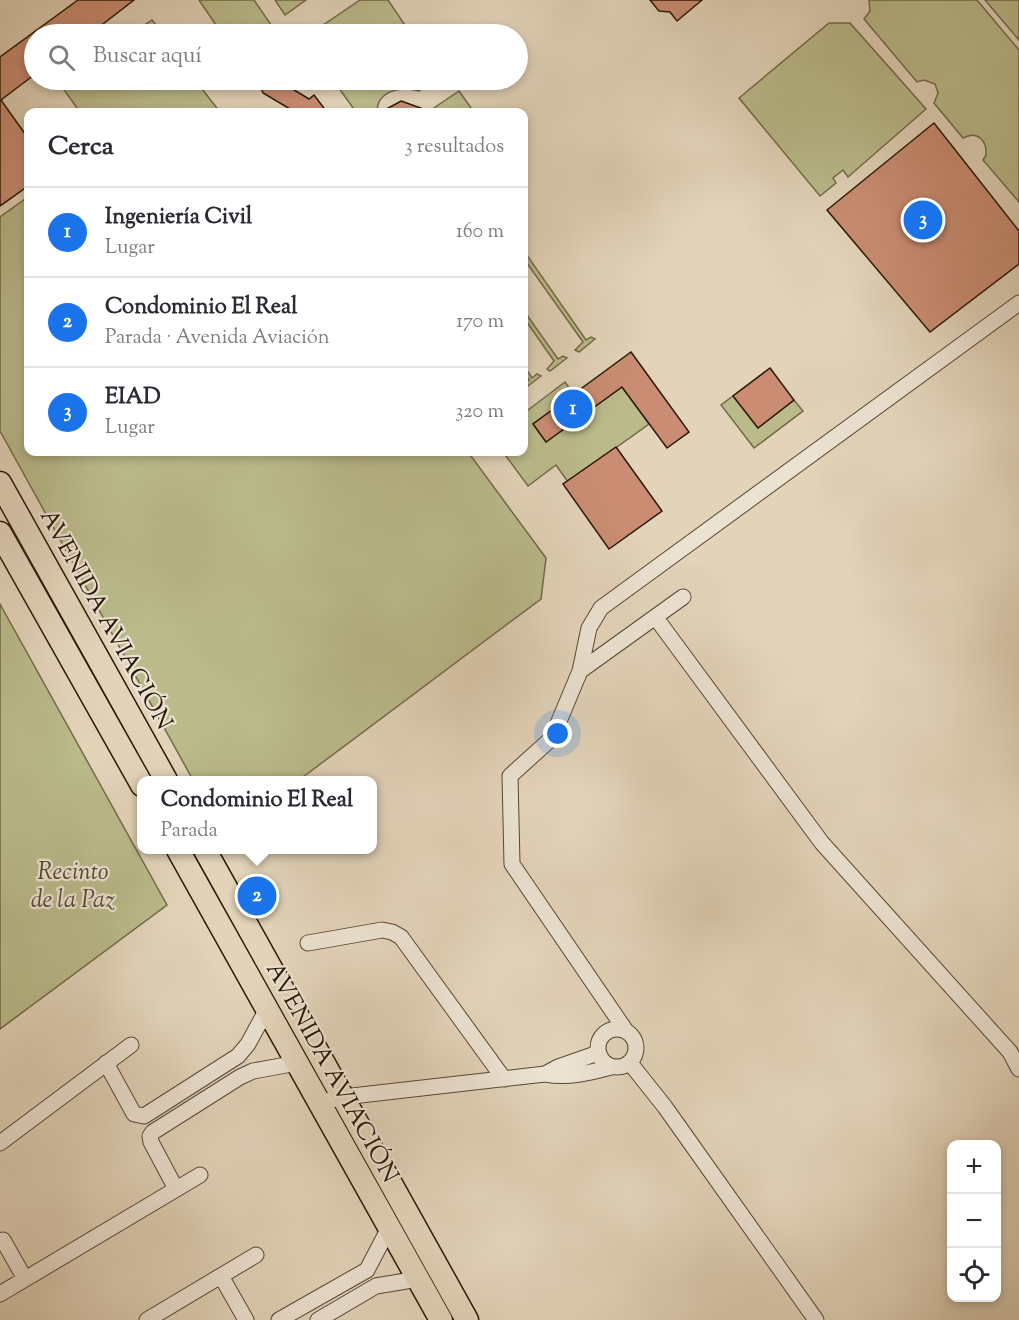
<!DOCTYPE html>
<html lang="es">
<meta charset="utf-8">
<style>
:root{--surface:#fff;--page:#f2f2f3;--text:#2b2b33;--muted:#7c7c81;--line:#e1e1e2;--accent:#1a73e8}
body{margin:0;font-family:"Sorts Mill Goudy",serif;background:var(--page);color:var(--text)}
.controls{position:absolute;right:18px;bottom:18px;display:grid;overflow:hidden;border-radius:12px;box-shadow:0 3px 9px #0003}
.controls button{width:54px;height:54px;display:grid;place-items:center;padding:0;border:0;border-bottom:2px solid var(--line);background:var(--surface);color:var(--text);font:30px sans-serif}
.you{position:absolute;left:558px;top:734px;width:21px;height:21px;margin:-15px;border:4px solid #fff;border-radius:50%;background:#1a73e8;box-shadow:0 0 0 9px #1a73e833}
.badge{display:grid;place-items:center;width:39px;height:39px;border-radius:50%;background:var(--accent);color:#fff;font-size:20px;font-weight:700}
.pin{position:absolute;translate:-50% -50%;border:3px solid #fff;box-shadow:0 2px 6px #0006}
.popup{position:absolute;left:137px;top:776px;width:240px;height:78px;box-sizing:border-box;display:grid;place-content:center;border-radius:12px;background:var(--surface);filter:drop-shadow(0 2px 4px #0005);font-size:20px;white-space:nowrap;color:var(--muted)}
.popup b{font-size:22px;color:var(--text)}
.popup::after{content:'';position:absolute;left:50%;top:100%;margin-left:-12px;border:12px solid transparent;border-top-color:var(--surface)}
.list{margin:0;padding:0;list-style:none}
h2{display:flex;justify-content:space-between;align-items:center;height:78px;margin:0;padding:0 24px;font-size:26px}
h2 small{font-size:20px;font-weight:400;color:var(--muted)}
.list li{display:grid;grid-template-columns:39px 1fr auto;gap:18px;align-items:center;box-sizing:border-box;height:90px;padding:0 24px;border-top:2px solid var(--line)}
.list b{display:block;font-size:22px;white-space:nowrap}
.list p{margin:0;font-size:20px;white-space:nowrap;color:var(--muted)}
.list em{font-size:20px;font-style:normal;color:var(--muted)}
.icon{flex:none;width:33px;height:33px;fill:none;stroke:currentColor;stroke-width:2;stroke-linecap:round;stroke-linejoin:round}
.map{position:relative;flex:none;width:1019px;height:1320px;overflow:hidden}
.search{position:absolute;background:var(--surface);box-shadow:0 3px 9px #0003;left:24px;top:24px;width:504px;height:66px;display:flex;align-items:center;gap:15px;box-sizing:border-box;padding:0 21px;border-radius:33px;color:var(--muted);font-size:22px}
.panel{position:absolute;background:var(--surface);box-shadow:0 3px 9px #0003;left:24px;top:108px;width:504px;height:348px;border-radius:12px}
.map>svg:first-child{display:block}
.green{fill:#baba8b;stroke:#726948;stroke-width:1.5}
.building{fill:#ca8d73;stroke:#291806;stroke-width:1.5}
.lines{fill:none;stroke-linecap:round;stroke-linejoin:round}
.minor-casing{stroke:#574733;stroke-width:17}
.primary-casing{stroke:#291806;stroke-width:25}
.minor{stroke:#ece2d2;stroke-width:15}
.primary{stroke:#e2d3b9;stroke-width:22}
.labels{text-anchor:middle;stroke-width:4.5;stroke-linejoin:round;paint-order:stroke}
.street-label{font-size:24px;fill:#291806;stroke:#ece2d2}
.park-label{font-size:24px;font-style:italic;fill:#54492e;stroke:#ece2d2}
</style>
<div class="map">
<svg width="1019" height="1320" viewBox="0 0 1019 1320">
<rect width="100%" height="100%" fill="#e2d3b9"/>
<filter id="stains"><feTurbulence type="fractalNoise" baseFrequency=".00333" numOctaves="4"/><feColorMatrix values="0 0 0 0 .2 0 0 0 0 .09 0 0 0 0 .02 0 0 0 .5 -.17"/></filter>
<radialGradient id="worn" r=".72"><stop offset=".6" stop-color="#630" stop-opacity="0"/><stop offset="1" stop-color="#630" stop-opacity=".3"/></radialGradient>
<path class="green" d="M 199,0 L 254,0 L 276,32 L 269,34 L 222,34 Z
M 275,0 L 306,0 L 285,15 Z
M 360,0 L 388,0 L 411,34 L 310,34 Z
M 869,0 L 977,0 L 1019,50 L 1019,202 L 983,160 L 986,155 C 987,141 978,130 963,138 L 934,103 L 938,93 L 935,84 L 924,80 L 917,82 L 864,19 L 870,11 Z
M 985,0 L 1019,0 L 1019,40 Z
M 152,20 L 163,34 L 131,34 Z
M 829,23 L 850,23 L 926,109 L 848,177 L 843,170 L 833,178 L 836,183 L 820,196 L 739,98 Z
M 64,80 L 195,80 L 220,112 L 80,112 L 59,83 Z
M 333,80 L 436,80 L 419,91 C 402,86 377,90 377,112 L 356,112 Z
M 459,91 L 474,112 L 428,112 Z
M 28,197 L 28,452 L 468,452 L 546,558 L 541,599 L 299,780 L 193,780 L 0,431 L 0,217 Z
M 524,251 L 586,340 L 591,337 L 595,339 L 579,352 L 575,350 L 583,342 L 524,259 Z
M 524,311 L 558,359 L 563,356 L 567,358 L 550,371 L 547,369 L 554,361 L 524,318 Z
M 524,366 L 532,378 L 537,374 L 541,376 L 524,389 L 524,384 L 529,380 L 524,372 Z
M 565,382 L 574,395 L 533,424 L 546,442 L 622,387 L 649,424 L 568,482 L 556,465 L 528,486 L 503,452 L 524,452 L 524,413 Z
M 733,396 L 758,428 L 794,400 L 803,411 L 754,448 L 721,405 Z
M 0,604 L 167,905 L 0,1029 Z"/>
<path class="building" d="M 78,0 L 134,0 L 90,34 L 34,34 L 34,75 L 1,100 L 28,138 L 28,186 L 0,206 L 0,57 Z
M 650,0 L 702,0 L 677,21 L 670,12 L 659,11 Z
M 258,80 L 278,80 L 309,99 L 314,95 L 327,112 L 295,112 L 263,93 Z
M 401,101 L 429,111 L 428,112 L 381,112 Z
M 934,123 L 1019,231 L 1019,264 L 930,332 L 827,210 Z
M 631,352 L 689,432 L 667,448 L 622,387 L 546,442 L 533,424 Z
M 770,368 L 794,400 L 758,428 L 733,396 Z
M 616,447 L 662,511 L 609,549 L 563,484 Z"/>
<g class="lines">
<g class="minor-casing">
<path id="minor" d="M 656,618 L 822,843 L 1010,1052 L 1019,1069
M 580,671 L 589,628 L 601,608 L 1019,303
M 308,943 L 382,930 L 392,932 L 401,937 L 504,1079
M598 1048a19 19 0 1 1 38 0a19 19 0 1 1-38 0Z
M 626,1031 L 512,864 L 510,776 L 552,738 L 580,671 L 683,597
M 106,1063 L 134,1114 L 144,1116 L 238,1056 L 248,1044 L 267,1009
M 630,1063 L 665,1107 L 816,1320
M 545,1074 L 558,1067 L 598,1053
M 319,1103 L 343,1097 L 545,1074 C 569,1078 589,1073 611,1067
M 0,1143 L 131,1045
M 176,1189 L 151,1142 L 150,1136 L 153,1132 L 240,1077 L 253,1071 L 297,1063
M 3,1240 L 25,1279
M 221,1276 L 246,1320
M 0,1294 L 200,1175
M 147,1320 L 256,1255
M 279,1320 L 367,1270 L 389,1228
M 318,1320 L 376,1286 L 418,1279"/>
</g>
<g class="primary-casing">
<path id="primary" d="M 0,483 L 166,780
M 0,533 L 142,785
M 178,850 L 441,1320
M 205,850 L 467,1320"/>
</g>
<use href="#minor" class="minor"/>
<use href="#primary" class="primary"/>
</g>
<g class="labels">
<g class="street-label">
<text transform="translate(107 619) rotate(61)" y="8">AVENIDA AVIACIÓN</text>
<text transform="translate(333 1072) rotate(61)" y="8">AVENIDA AVIACIÓN</text>
</g>
<g class="park-label">
<text x="73" y="879">Recinto<tspan x="73" dy="28">de la Paz</tspan></text>
</g>
</g>
<rect width="100%" height="100%" filter="url(#stains)"/>
<rect width="100%" height="100%" fill="url(#worn)"/>
</svg>
<div class="controls">
<button>+</button>
<button>−</button>
<button><svg class="icon" aria-label="locate" viewBox="0 0 24 24"><circle cx="12" cy="12" r="6"/><path d="M12 2v4M12 18v4M2 12h4M18 12h4"/></svg></button>
</div>
<div class="you"></div>
<div class="pin badge" style="left:573px;top:409px">1</div>
<div class="pin badge" style="left:257px;top:896px">2</div>
<div class="popup"><b>Condominio El Real</b>Parada</div>
<div class="pin badge" style="left:923px;top:220px">3</div>
<div class="search"><svg class="icon" aria-label="search" viewBox="0 0 24 24"><circle cx="10" cy="10" r="6"/><path d="M15 15l6 6"/></svg>Buscar aquí</div>
<section class="panel">
<h2>Cerca<small>3 resultados</small></h2>
<ul class="list">
<li><span class="badge">1</span><div><b>Ingeniería Civil</b><p>Lugar</p></div><em>160 m</em></li>
<li><span class="badge">2</span><div><b>Condominio El Real</b><p>Parada · Avenida Aviación</p></div><em>170 m</em></li>
<li><span class="badge">3</span><div><b>EIAD</b><p>Lugar</p></div><em>320 m</em></li>
</ul>
</section>
</div>
